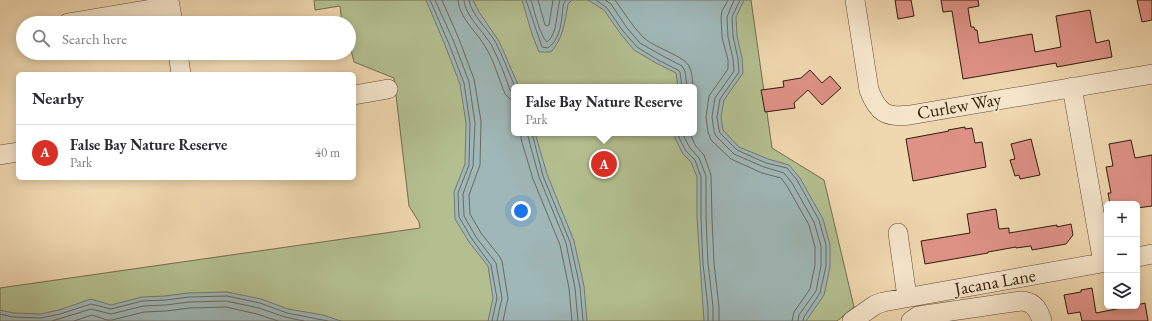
<!DOCTYPE html>
<meta charset="utf-8">
<style>
:root{--surface:#fff;--page:#f7f7f7;--text:#2b2b33;--muted:#7c7c81;--line:#e1e1e2;--accent:#d93025}
body{margin:0;font-family:"EB Garamond",serif;background:var(--page);color:var(--text)}
.controls{position:absolute;right:12px;bottom:12px;display:grid;overflow:hidden;border-radius:6px;box-shadow:0 2px 10px #0003}
.controls button{width:36px;height:36px;display:grid;place-items:center;padding:0;border:0;border-bottom:1px solid var(--line);background:var(--surface);color:var(--text);font:20px sans-serif}
.you{position:absolute;left:521px;top:211px;width:14px;height:14px;margin:-10px;border:3px solid #fff;border-radius:50%;background:#1a73e8;box-shadow:0 0 0 6px #1a73e833}
.badge{display:grid;place-items:center;width:26px;height:26px;border-radius:50%;background:var(--accent);color:#fff;font-size:13px;font-weight:700}
.pin{position:absolute;translate:-50% -50%;border:2px solid #fff;box-shadow:0 1px 4px #0006}
.popup{position:absolute;left:511px;top:84px;width:186px;height:52px;box-sizing:border-box;display:grid;place-content:center;border-radius:6px;background:var(--surface);filter:drop-shadow(0 1px 3px #0005);font-size:13px;white-space:nowrap;color:var(--muted)}
.popup b{font-size:15px;color:var(--text)}
.popup::after{content:'';position:absolute;left:50%;top:100%;margin-left:-8px;border:8px solid transparent;border-top-color:var(--surface)}
.list{margin:0;padding:0;list-style:none}
h2{display:flex;justify-content:space-between;align-items:center;height:52px;margin:0;padding:0 16px;font-size:17px}
h2 small{font-size:13px;font-weight:400;color:var(--muted)}
.list li{display:grid;grid-template-columns:26px 1fr auto;gap:12px;align-items:center;box-sizing:border-box;height:56px;padding:0 16px;border-top:1px solid var(--line)}
.list b{display:block;font-size:15px;white-space:nowrap}
.list p{margin:0;font-size:13px;white-space:nowrap;color:var(--muted)}
.list em{font-size:13px;font-style:normal;color:var(--muted)}
.icon{flex:none;width:22px;height:22px;fill:none;stroke:currentColor;stroke-width:2;stroke-linecap:round;stroke-linejoin:round}
.map{position:relative;flex:none;width:1152px;height:321px;overflow:hidden}
.search{position:absolute;background:var(--surface);box-shadow:0 2px 10px #0003;left:16px;top:16px;width:340px;height:44px;display:flex;align-items:center;gap:10px;box-sizing:border-box;padding:0 14px;border-radius:22px;color:var(--muted);font-size:15px}
.panel{position:absolute;background:var(--surface);box-shadow:0 2px 10px #0003;left:16px;top:72px;width:340px;height:108px;border-radius:6px}
.map>svg:first-child{display:block}
.green{fill:#b3bf8f;stroke:#736e4c;fill-rule:evenodd}
.water{fill:#9fb7b7;stroke:#747972}
.lines{fill:none;stroke-linecap:round;stroke-linejoin:round}
.shore{stroke:#696a60;stroke-width:1}
.building{fill:#de9286;stroke:#331d0a}
.minor-casing{stroke:#624c33;stroke-width:20}
.minor{stroke:#f5e5cb;stroke-width:19}
.labels{text-anchor:middle;stroke-width:3.5;stroke-linejoin:round;paint-order:stroke}
.street-label{font-size:18px;fill:#331d0a;stroke:#f5e5cb}
</style>
<div class="map">
<svg width="1152" height="321" viewBox="0 0 1152 321">
<rect width="100%" height="100%" fill="#efd7af"/>
<filter id="stains"><feTurbulence type="fractalNoise" baseFrequency=".005" numOctaves="4"/><feColorMatrix values="0 0 0 0 .2 0 0 0 0 .09 0 0 0 0 .02 0 0 0 .5 -.17"/></filter>
<radialGradient id="worn" r=".72"><stop offset=".6" stop-color="#630" stop-opacity="0"/><stop offset="1" stop-color="#630" stop-opacity=".3"/></radialGradient>
<path class="green" d="M 314,0 L 751,0 L 772,148 L 824,180 L 854,307 L 837,321 L 0,321 L 0,288 L 420,228 L 419,222 L 409,206 L 394,78 L 354,62 L 349,42 L 349,23 L 342,23 L 340,6 L 315,10 ZM 514,87 L 694,87 L 694,133 L 514,133 Z"/>
<path class="water" d="M 426,0 L 473,0 L 479,12 L 499,41 L 519,87 L 514,87 L 514,133 L 535,133 L 547,174 L 574,241 L 584,286 L 587,321 L 488,321 L 493,298 L 488,266 L 469,242 L 455,219 L 454,192 L 465,164 L 466,123 L 460,84 L 445,45 Z
M 522,0 L 572,0 L 568,4 C 565,23 563,38 551,52 L 539,52 L 532,34 Z
M 588,0 L 744,0 L 736,17 L 737,36 L 742,58 L 743,73 L 724,100 L 721,117 L 723,130 L 739,147 L 768,159 L 789,165 L 800,178 L 823,219 L 830,245 L 830,267 L 824,295 L 806,321 L 704,321 L 697,218 L 697,177 L 691,162 L 683,154 L 675,138 L 675,133 L 694,133 L 694,87 L 678,87 L 676,73 L 656,63 L 634,50 L 620,33 L 604,10 Z
M 227,292 L 261,299 L 288,309 L 323,315 L 341,321 L 0,321 L 0,310 L 13,313 L 41,314 L 59,310 L 91,299 L 111,305 L 142,297 L 165,296 L 188,293 Z"/>
<g class="lines">
<path class="shore" d="M 430,0 L 449,44 L 464,83 L 470,123 L 469,165 L 458,193 L 459,217 L 472,239 L 491,265 L 497,298 L 492,321
M 435,0 L 454,42 L 469,82 L 475,123 L 473,166 L 463,194 L 464,216 L 476,237 L 496,263 L 502,298 L 497,321
M 442,0 L 459,39 L 474,79 L 481,121 L 480,165 L 469,195 L 470,214 L 481,233 L 500,257 L 502,261 L 508,298 L 503,321
M 458,0 C 459,18 478,33 486,48 C 494,61 499,79 505,94 L 510,99 L 514,101
M 464,0 C 465,16 484,32 492,46 C 499,60 505,75 510,90 L 514,94
M 469,0 C 471,15 489,30 496,43 C 503,57 509,73 515,87
M 526,0 L 542,47 L 548,48 C 558,41 561,27 562,16 C 563,10 562,4 566,0
M 531,0 C 534,10 540,36 547,42 C 558,34 556,12 560,0
M 538,0 L 545,25 L 547,26 L 549,25 L 553,0
M 596,0 L 607,8 L 623,31 L 637,47 L 658,60 L 678,70 L 680,72 L 682,87
M 605,0 L 611,4 L 627,28 L 640,43 L 661,55 L 682,66 L 685,71 L 687,87
M 615,0 C 624,12 632,26 643,37 C 653,47 684,56 689,66 C 692,72 693,81 693,87
M 728,0 L 722,11 L 721,17 L 722,37 L 728,60 L 728,69 L 709,96 L 706,117 L 708,132 L 711,140 L 731,159 L 762,173 L 781,178 L 787,186 L 809,225 L 815,247 L 815,265 L 810,289 L 794,312 L 792,321
M 734,0 L 727,17 L 728,37 L 733,59 L 734,71 L 715,98 L 712,117 L 714,131 L 716,136 L 734,154 L 764,167 L 784,173 L 792,183 L 814,222 L 821,246 L 821,266 L 816,291 L 799,315 L 798,321
M 740,0 L 732,17 L 733,36 L 738,59 L 739,72 L 720,99 L 717,117 L 719,130 L 720,133 L 737,150 L 766,163 L 787,168 L 797,180 L 819,220 L 826,245 L 826,266 L 820,293 L 804,317 L 803,321
M 521,133 L 521,139 L 533,179 L 560,245 L 569,288 L 572,321
M 527,133 L 539,177 L 566,243 L 575,288 L 578,321
M 532,133 L 543,176 L 570,242 L 580,287 L 583,321
M 679,133 L 679,138 L 686,151 L 695,160 L 701,177 L 701,218 L 703,264 L 708,307 L 708,321
M 684,133 L 684,137 L 690,148 L 699,158 L 706,176 L 706,218 L 708,263 L 713,307 L 713,321
M 690,133 L 695,145 L 704,155 L 711,175 L 712,218 L 714,263 L 719,307 L 719,321
M 0,314 L 13,317 L 41,318 L 60,314 L 91,304 L 111,309 L 142,301 L 166,300 L 189,297 L 227,296 L 260,303 L 287,313 L 328,321
M 52,321 L 91,309 L 111,314 L 143,306 L 166,305 L 189,302 L 226,301 L 259,308 L 285,317 L 304,321
M 74,321 L 92,315 L 107,320 L 112,320 L 144,312 L 166,311 L 190,308 L 226,307 L 257,314 L 278,321"/>
</g>
<path class="building" d="M 895,0 L 911,0 L 914,16 L 898,19 Z
M 941,0 L 978,0 L 979,6 L 968,8 L 971,27 L 974,27 L 975,30 L 977,30 L 979,43 L 1032,34 L 1035,52 L 1061,47 L 1056,16 L 1090,10 L 1096,43 L 1109,40 L 1112,57 L 1057,67 L 1056,63 L 963,79 L 952,11 L 943,12 Z
M 1137,0 L 1152,0 L 1152,20 L 1142,22 Z
M 810,70 L 822,83 L 830,76 L 841,88 L 822,105 L 808,90 L 794,103 L 795,108 L 765,112 L 761,90 L 784,87 L 783,81 L 801,78 Z
M 965,127 L 965,129 L 972,128 L 975,143 L 982,142 L 986,167 L 913,181 L 906,139 L 949,131 L 948,130 Z
M 1031,139 L 1040,175 L 1020,179 L 1019,175 L 1015,176 L 1010,160 L 1015,159 L 1011,144 Z
M 1131,140 L 1135,158 L 1152,155 L 1152,206 L 1137,208 L 1137,204 L 1110,204 L 1108,193 L 1111,193 L 1106,167 L 1113,166 L 1109,144 Z
M 996,209 L 999,229 L 1009,228 L 1009,233 L 1057,225 L 1057,227 L 1071,224 L 1073,235 L 1066,244 L 1032,250 L 1031,246 L 1016,248 L 1016,247 L 988,252 L 988,253 L 925,264 L 921,241 L 970,233 L 967,214 Z
M 1092,288 L 1096,313 L 1132,306 L 1137,306 L 1137,305 L 1145,303 L 1148,321 L 1082,321 L 1080,312 L 1068,314 L 1064,295 L 1081,292 L 1081,290 Z"/>
<g class="lines">
<g class="minor-casing">
<path id="minor" d="M 169,0 L 173,23
M 855,0 L 869,90 C 878,113 886,118 910,115 L 1152,74
M 68,23 L 170,6
M 178,53 L 181,74
M 1072,87 L 1103,263
M 354,95 L 388,89
M 0,155 L 18,152
M 898,233 L 907,297
M 1137,257 L 1152,254
M 852,321 L 875,305 L 883,302 L 1107,262
M 911,321 L 918,316 L 924,315 L 1021,301 C 1033,301 1039,310 1042,321"/>
</g>
<use href="#minor" class="minor"/>
</g>
<g class="labels">
<g class="street-label">
<text transform="translate(959 106) rotate(-10)" y="6">Curlew Way</text>
<text transform="translate(995 282) rotate(-10)" y="6">Jacana Lane</text>
</g>
</g>
<rect width="100%" height="100%" filter="url(#stains)"/>
<rect width="100%" height="100%" fill="url(#worn)"/>
</svg>
<div class="controls">
<button>+</button>
<button>−</button>
<button><svg class="icon" aria-label="layers" viewBox="0 0 24 24"><path d="M12 4l9 5-9 5-9-5zM3 14l9 5 9-5"/></svg></button>
</div>
<div class="you"></div>
<div class="pin badge" style="left:604px;top:164px">A</div>
<div class="popup"><b>False Bay Nature Reserve</b>Park</div>
<div class="search"><svg class="icon" aria-label="search" viewBox="0 0 24 24"><circle cx="10" cy="10" r="6"/><path d="M15 15l6 6"/></svg>Search here</div>
<section class="panel">
<h2>Nearby<small></small></h2>
<ul class="list">
<li><span class="badge">A</span><div><b>False Bay Nature Reserve</b><p>Park</p></div><em>40 m</em></li>
</ul>
</section>
</div>
